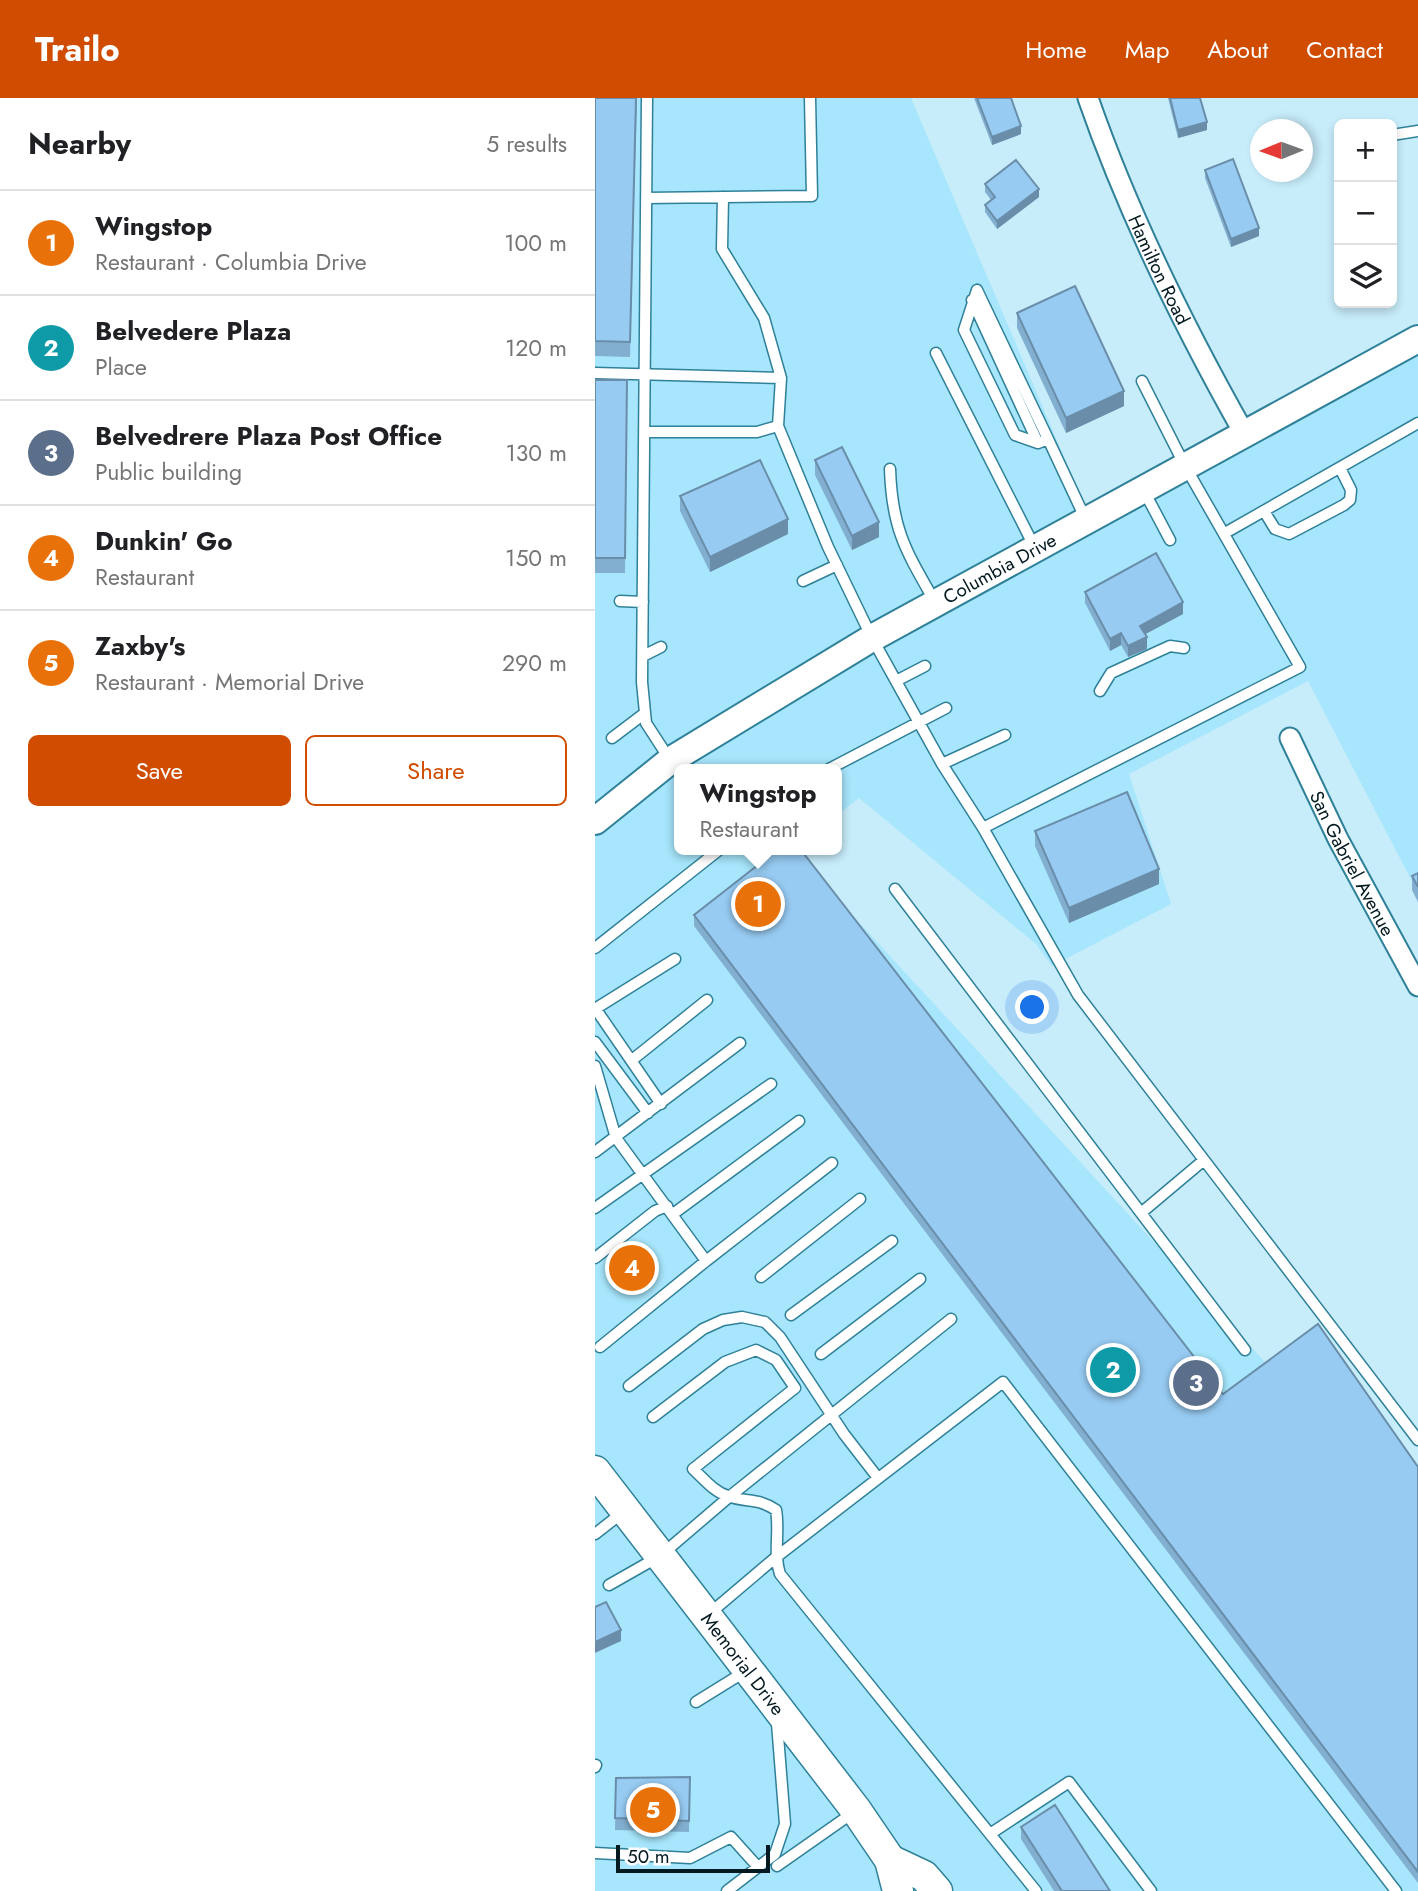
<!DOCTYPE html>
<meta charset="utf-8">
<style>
:root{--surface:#fff;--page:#f6f6f6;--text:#202124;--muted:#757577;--line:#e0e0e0;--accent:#d04c00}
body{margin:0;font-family:Jost,sans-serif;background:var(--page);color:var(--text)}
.controls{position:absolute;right:21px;top:21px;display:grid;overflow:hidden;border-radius:10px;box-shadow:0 4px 10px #0003}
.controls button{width:63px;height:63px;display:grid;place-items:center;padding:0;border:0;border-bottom:2px solid var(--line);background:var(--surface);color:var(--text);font:35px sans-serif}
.compass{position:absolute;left:655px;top:21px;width:63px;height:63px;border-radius:50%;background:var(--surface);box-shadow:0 4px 10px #0003;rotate:269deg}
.scale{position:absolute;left:21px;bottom:18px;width:154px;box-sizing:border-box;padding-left:7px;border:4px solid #041a21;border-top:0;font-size:19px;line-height:24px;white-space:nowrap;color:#041a21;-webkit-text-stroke:5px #fff;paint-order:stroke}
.you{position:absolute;left:438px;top:910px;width:24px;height:24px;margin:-18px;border:5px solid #fff;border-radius:50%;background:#1a73e8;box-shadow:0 0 0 10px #1a73e833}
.badge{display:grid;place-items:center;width:46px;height:46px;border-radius:50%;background:var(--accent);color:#fff;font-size:23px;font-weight:700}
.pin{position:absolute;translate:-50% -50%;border:4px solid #fff;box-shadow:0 2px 7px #0006}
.popup{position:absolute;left:79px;top:666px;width:168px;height:91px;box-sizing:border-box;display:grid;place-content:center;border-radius:10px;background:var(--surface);filter:drop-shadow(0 2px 5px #0005);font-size:23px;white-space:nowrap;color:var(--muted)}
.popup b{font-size:26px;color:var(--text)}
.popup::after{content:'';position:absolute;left:50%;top:100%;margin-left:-14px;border:14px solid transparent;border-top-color:var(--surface)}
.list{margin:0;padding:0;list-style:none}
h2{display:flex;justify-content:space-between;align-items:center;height:91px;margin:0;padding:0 28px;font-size:30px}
h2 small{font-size:23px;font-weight:400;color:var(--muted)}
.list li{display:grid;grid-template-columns:46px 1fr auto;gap:21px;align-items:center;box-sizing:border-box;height:105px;padding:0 28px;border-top:2px solid var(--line)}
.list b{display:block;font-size:26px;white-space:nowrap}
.list p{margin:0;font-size:23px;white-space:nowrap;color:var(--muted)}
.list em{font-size:23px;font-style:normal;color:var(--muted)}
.actions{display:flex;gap:14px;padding:21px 28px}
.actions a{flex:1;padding:16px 0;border:2px solid var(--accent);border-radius:10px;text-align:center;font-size:24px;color:var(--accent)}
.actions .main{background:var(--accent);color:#fff}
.icon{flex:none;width:38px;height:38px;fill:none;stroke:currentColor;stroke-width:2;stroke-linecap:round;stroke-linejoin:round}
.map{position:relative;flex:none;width:823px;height:1793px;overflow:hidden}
header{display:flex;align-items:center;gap:42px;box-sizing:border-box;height:98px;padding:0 35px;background:var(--accent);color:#fff}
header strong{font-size:33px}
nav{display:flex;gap:38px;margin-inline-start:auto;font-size:24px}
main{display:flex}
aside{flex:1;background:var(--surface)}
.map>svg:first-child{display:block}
.built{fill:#a7e6fc}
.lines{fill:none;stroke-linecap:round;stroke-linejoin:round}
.service-casing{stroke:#2f8199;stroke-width:13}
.minor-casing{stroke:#2f8199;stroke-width:23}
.secondary-casing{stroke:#2f8199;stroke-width:30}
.primary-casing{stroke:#2f8199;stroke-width:33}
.service{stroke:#fff;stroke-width:10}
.minor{stroke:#fff;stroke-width:19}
.secondary{stroke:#fff;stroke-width:26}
.primary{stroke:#fff;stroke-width:30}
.wall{fill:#82afd0}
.shaded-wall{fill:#6a8ea9}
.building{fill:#97cbf2;stroke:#6a8ea9;stroke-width:2}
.labels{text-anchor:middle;stroke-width:5;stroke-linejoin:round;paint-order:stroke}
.street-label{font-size:19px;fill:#041a21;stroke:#fff}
</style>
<header>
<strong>Trailo</strong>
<nav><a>Home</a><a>Map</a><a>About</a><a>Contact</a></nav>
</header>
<main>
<aside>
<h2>Nearby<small>5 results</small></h2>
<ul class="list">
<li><span class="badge" style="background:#e8710a">1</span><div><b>Wingstop</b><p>Restaurant · Columbia Drive</p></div><em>100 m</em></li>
<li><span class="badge" style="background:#0f9aa8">2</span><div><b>Belvedere Plaza</b><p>Place</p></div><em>120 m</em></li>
<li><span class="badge" style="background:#5c6f8a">3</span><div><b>Belvedrere Plaza Post Office</b><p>Public building</p></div><em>130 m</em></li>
<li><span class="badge" style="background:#e8710a">4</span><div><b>Dunkin' Go</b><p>Restaurant</p></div><em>150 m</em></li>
<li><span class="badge" style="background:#e8710a">5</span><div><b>Zaxby's</b><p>Restaurant · Memorial Drive</p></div><em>290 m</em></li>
</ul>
<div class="actions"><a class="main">Save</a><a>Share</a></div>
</aside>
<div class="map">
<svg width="823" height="1793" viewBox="0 0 823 1793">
<rect width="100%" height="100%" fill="#c7ecfa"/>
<path class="built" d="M 0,0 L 316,0 L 496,422 L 823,243 L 823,795 L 713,583 L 534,676 L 576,806 L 457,868 L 441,846 L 264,700 L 242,717 L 242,671 L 84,671 L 84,752 L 197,752 L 823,1430 L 823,1793 L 0,1793 Z"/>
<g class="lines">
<g class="service-casing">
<path id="service" d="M 52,0 L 47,584 L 51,625 L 75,662
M 797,37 L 823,33
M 128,99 L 127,151 L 169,220 L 186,280
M 51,100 L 217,98 L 215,0
M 382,192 L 369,232 L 420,337 L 443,345 L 453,341 L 491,422
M 382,192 L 453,341
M 377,202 L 443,345
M 341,255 L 440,450
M 0,275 L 186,280 L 183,328
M 50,334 L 162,334 L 183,328 L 233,449 L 277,540 L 347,666 L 388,730 L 483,897 L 823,1342
M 295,371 C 297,432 311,453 340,504
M 549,393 L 575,442
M 669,413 L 680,431 L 694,436 L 749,407 L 755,402 L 756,392 L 745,370
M 630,435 L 823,325
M 208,483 L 242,467
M 25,503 L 48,504
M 48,558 L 66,549
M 301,583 L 330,568
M 505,593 L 516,575 L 575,548 L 589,550
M 17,640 L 50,615
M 347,666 L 410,637
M 234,671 L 351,610
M 388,730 L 705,569 L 590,368 L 547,283
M 300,791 L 650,1252
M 0,850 L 124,752
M 0,910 L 66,1006
M 0,911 L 80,861
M 0,944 L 53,1015
M 37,962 L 112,902
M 0,968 L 21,1040 L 111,1163 L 237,1065
M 0,1054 L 145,945
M 0,1110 L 176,986
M 546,1115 L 609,1062
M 78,1116 L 204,1023
M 0,1160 L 60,1113 L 72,1108
M 166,1179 L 265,1101
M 196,1217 L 297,1143
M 5,1249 L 111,1163
M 226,1256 L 325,1181
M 34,1288 L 108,1231 L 128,1222 L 147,1219 L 170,1224 L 185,1239 L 249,1336 L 283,1380
M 58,1319 L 130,1264 L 161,1252 L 181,1262 L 200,1290 L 98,1371 C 109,1381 119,1394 133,1398 C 153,1405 161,1399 181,1412 C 185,1434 178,1455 185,1476 L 441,1793
M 0,1436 L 27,1415
M 14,1487 L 65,1458 L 134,1399 L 356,1221
M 114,1516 L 180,1460 L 408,1284 L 801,1793
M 101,1604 L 151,1573
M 0,1669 L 1,1667
M 395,1736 L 474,1684 L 556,1793
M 0,1755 L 95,1760 L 136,1739 L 163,1769
M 182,1768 L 259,1714
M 132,1793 L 180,1756 L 190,1726 L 182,1625"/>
</g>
<g class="minor-casing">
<g id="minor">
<path id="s1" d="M 493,0 C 534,118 588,227 649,335"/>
<path id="s2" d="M 695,640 L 743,741 L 823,888"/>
</g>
</g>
<g class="secondary-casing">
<g id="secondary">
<path id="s3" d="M 0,723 L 76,662 L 277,540 L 823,241"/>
</g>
</g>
<g class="primary-casing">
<g id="primary">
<path id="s4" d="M 0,1373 L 261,1712 L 295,1762 L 303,1793"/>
<path d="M 295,1762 L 329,1778 L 342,1793"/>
</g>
</g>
<use href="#service" class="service"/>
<use href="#minor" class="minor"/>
<use href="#secondary" class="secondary"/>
<use href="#primary" class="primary"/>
</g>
<path class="wall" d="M 0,0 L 42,0 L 35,259 L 0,258 Z
M 379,0 L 416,0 L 426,36 L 397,47 Z
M 573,0 L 605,0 L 612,32 L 583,40 Z
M 610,72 L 664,138 L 636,149 L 610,80 Z
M 390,86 L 444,99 L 402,131 L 390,114 L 390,107 L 396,102 L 390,94 Z
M 422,215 L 529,308 L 471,335 L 422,230 Z
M 0,282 L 32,282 L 30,475 L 0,475 Z
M 220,362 L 284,439 L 257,452 L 220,377 Z
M 85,398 L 193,436 L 115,474 L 85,413 Z
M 490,494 L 588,516 L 550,536 L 552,551 L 533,559 L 526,547 L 515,553 L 490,505 Z
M 440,733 L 564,786 L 474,825 L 440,748 Z
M 823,775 L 823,804 L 817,792 L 817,778 Z
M 99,817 L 628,1296 L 823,1369 L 823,1785 L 99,828 Z
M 95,1679 L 94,1734 L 20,1732 L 21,1680 Z
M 426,1729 L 515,1793 L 459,1793 L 426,1741 Z"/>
<path class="shaded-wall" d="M 612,24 L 612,32 L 583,40 L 583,32 Z
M 426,28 L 426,36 L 397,47 L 397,39 Z
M 444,91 L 444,99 L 402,131 L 402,123 Z
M 664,130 L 664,138 L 636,149 L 636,141 Z
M 529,293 L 529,308 L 471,335 L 471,320 Z
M 193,421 L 193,436 L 115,474 L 115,459 Z
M 284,424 L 284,439 L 257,452 L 257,438 Z
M 588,504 L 588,516 L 545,539 L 545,528 Z
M 526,535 L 526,547 L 515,553 L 515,541 Z
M 552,539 L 552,551 L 533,559 L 533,548 Z
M 564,771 L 564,786 L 474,825 L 474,810 Z
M 26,1532 L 26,1543 L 0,1555 L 0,1544 Z"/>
<path class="building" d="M 0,0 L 41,0 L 35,244 L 0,243 Z
M 382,0 L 416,0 L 426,28 L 397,39 Z
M 575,0 L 605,0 L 612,24 L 583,32 Z
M 638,61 L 664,130 L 636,141 L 610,72 Z
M 421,62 L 444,91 L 402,123 L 390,107 L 400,99 L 390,86 Z
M 480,188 L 529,293 L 471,320 L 422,215 Z
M 0,282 L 32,282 L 30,460 L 0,460 Z
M 247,349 L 284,424 L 257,438 L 220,362 Z
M 165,362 L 193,421 L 115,459 L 85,398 Z
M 561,455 L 588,504 L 545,528 L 552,539 L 533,548 L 526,535 L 515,541 L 490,494 Z
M 532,694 L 564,771 L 474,810 L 440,733 Z
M 182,752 L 206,752 L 628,1296 L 723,1226 L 823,1369 L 823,1774 L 99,817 Z
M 823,775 L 823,789 L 817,778 Z
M 11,1504 L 26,1532 L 0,1544 L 0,1509 Z
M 95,1679 L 94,1723 L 20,1720 L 21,1680 Z
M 460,1707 L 515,1793 L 467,1793 L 426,1729 Z"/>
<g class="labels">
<g class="street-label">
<text dy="7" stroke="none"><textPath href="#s1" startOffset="186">Hamilton Road</textPath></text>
<text dy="7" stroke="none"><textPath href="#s3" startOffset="478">Columbia Drive</textPath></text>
<text dy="7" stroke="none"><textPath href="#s2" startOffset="140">San Gabriel Avenue</textPath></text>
<text dy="7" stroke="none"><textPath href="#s4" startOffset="243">Memorial Drive</textPath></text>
</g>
</g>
</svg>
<div class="controls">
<button>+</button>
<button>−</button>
<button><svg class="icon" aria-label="layers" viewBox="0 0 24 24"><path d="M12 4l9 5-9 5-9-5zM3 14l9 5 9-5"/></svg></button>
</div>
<svg class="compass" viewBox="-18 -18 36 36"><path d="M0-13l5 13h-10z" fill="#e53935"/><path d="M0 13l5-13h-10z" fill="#757577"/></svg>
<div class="scale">50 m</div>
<div class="you"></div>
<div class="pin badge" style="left:163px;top:806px;background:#e8710a">1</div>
<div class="popup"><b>Wingstop</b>Restaurant</div>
<div class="pin badge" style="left:518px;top:1272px;background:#0f9aa8">2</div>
<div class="pin badge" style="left:601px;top:1285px;background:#5c6f8a">3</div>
<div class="pin badge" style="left:37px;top:1170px;background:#e8710a">4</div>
<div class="pin badge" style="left:58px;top:1712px;background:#e8710a">5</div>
</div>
</main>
